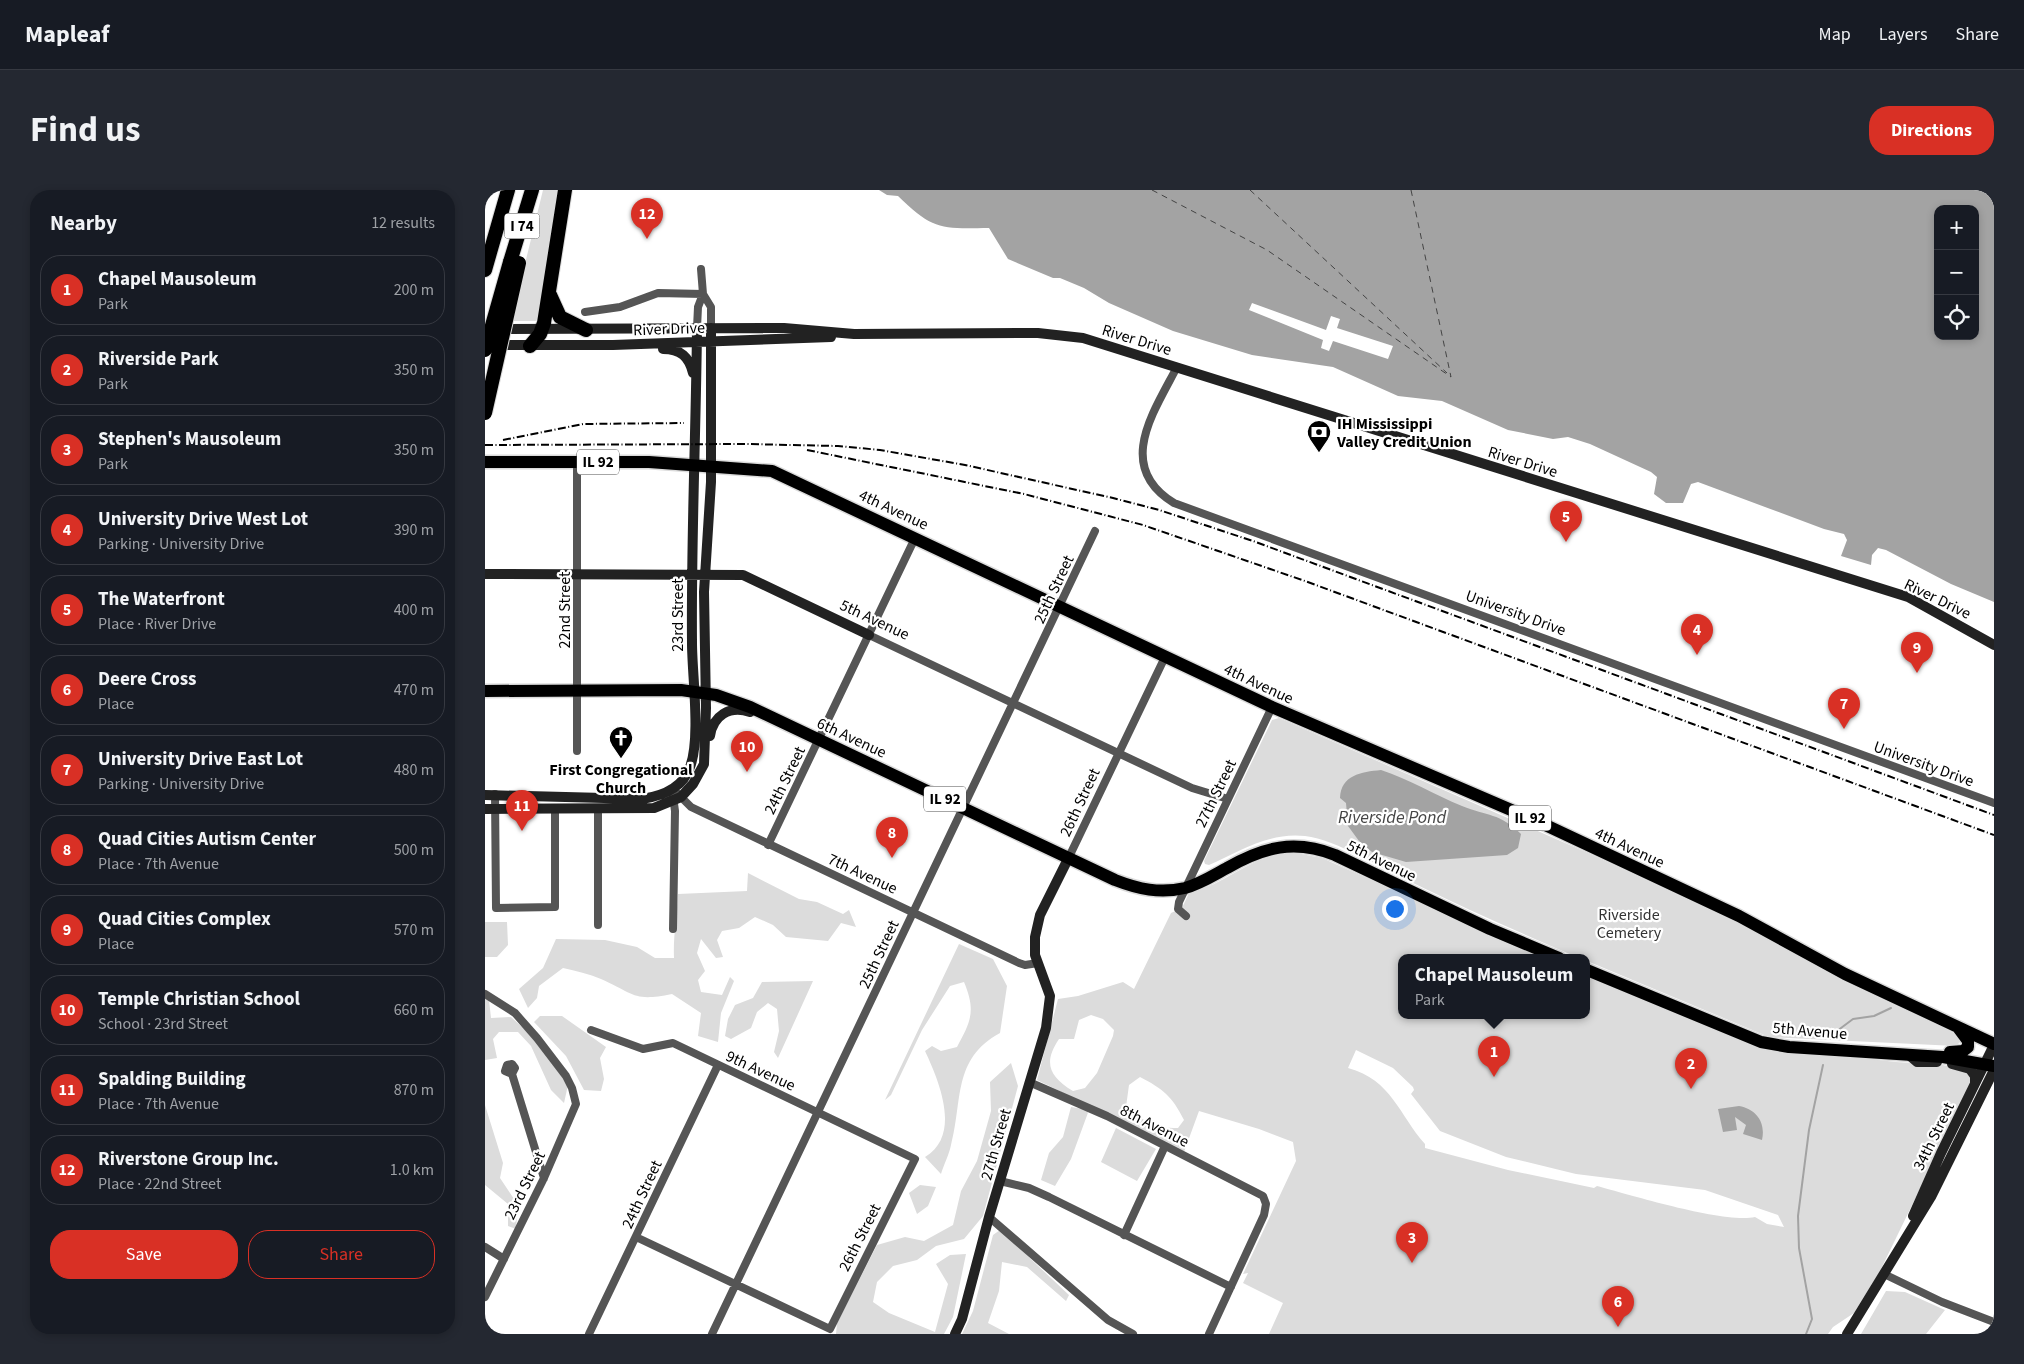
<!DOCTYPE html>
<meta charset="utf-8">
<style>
:root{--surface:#171b24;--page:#242831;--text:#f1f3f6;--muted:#9ea1a6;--line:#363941;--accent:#d93025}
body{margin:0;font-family:"Source Sans 3",sans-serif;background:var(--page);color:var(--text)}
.controls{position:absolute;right:15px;top:15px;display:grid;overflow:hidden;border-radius:10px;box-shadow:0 2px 8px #0003}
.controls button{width:45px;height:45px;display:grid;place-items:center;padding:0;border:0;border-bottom:1px solid var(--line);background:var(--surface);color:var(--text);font:25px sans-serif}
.you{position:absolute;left:909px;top:718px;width:18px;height:18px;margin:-12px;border:4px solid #fff;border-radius:50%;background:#1a73e8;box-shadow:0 0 0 8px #1a73e833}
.badge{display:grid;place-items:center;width:32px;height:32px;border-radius:50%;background:var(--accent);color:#fff;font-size:16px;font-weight:700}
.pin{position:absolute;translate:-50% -41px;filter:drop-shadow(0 1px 2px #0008)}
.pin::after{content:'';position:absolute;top:26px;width:18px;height:15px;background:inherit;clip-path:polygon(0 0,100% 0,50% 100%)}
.popup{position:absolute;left:913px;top:764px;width:192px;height:65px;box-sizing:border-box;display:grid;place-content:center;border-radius:10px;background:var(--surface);filter:drop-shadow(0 1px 4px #0005);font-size:16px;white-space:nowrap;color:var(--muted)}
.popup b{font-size:19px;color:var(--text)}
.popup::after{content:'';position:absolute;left:50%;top:100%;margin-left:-10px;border:10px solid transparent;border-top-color:var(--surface)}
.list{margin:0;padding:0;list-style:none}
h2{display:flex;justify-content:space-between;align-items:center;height:65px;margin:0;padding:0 20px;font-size:21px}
h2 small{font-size:16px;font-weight:400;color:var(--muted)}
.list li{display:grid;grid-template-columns:32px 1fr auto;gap:15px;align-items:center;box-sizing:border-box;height:70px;margin:0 10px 10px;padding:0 10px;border:1px solid var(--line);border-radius:20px}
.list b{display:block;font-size:19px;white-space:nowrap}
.list p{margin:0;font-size:16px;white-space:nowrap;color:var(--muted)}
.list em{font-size:16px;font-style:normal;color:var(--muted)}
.actions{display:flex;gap:10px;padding:15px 20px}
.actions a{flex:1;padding:11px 0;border:1px solid var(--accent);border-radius:20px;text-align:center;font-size:18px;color:var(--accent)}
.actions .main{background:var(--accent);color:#fff}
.icon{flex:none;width:28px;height:28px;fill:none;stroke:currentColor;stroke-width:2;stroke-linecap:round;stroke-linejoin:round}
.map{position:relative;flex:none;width:1509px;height:1144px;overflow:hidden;border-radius:20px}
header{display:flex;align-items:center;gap:30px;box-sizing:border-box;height:70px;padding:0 25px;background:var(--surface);border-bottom:1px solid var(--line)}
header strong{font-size:24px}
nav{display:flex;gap:28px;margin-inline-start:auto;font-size:18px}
.intro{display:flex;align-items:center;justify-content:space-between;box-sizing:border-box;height:120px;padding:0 30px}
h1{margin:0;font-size:35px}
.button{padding:12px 22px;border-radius:20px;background:var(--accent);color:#fff;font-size:18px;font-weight:700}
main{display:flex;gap:30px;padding:0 30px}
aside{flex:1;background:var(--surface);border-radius:20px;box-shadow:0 2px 8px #0003}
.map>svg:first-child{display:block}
.green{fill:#dcdcdc;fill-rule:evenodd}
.water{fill:#a3a3a3;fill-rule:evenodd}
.pier{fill:#fff}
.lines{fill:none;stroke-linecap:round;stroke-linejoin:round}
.stream{stroke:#a3a3a3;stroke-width:2}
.ferry{stroke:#444;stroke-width:1;stroke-dasharray:6 5;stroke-linecap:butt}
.primary-casing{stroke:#dbdbdb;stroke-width:15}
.highway-casing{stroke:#dbdbdb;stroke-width:16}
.street{stroke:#555;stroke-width:8}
.secondary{stroke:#222;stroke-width:10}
.primary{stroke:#000;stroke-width:12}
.highway{stroke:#000;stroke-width:14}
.rail{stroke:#000;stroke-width:2;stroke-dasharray:8 2.5 1 2.5;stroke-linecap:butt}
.highway-bridge-casing{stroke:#dbdbdb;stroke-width:16;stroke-linecap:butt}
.highway-bridge{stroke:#000;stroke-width:14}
.labels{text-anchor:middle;stroke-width:4.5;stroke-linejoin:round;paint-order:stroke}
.shield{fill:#fff;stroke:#4c4c4c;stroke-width:1}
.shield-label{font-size:15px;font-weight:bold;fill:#000}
.street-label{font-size:16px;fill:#000;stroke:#fff}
.poi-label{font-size:16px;font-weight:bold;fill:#000;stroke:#fff;text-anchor:start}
.park-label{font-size:16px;fill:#333;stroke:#fff}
.water-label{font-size:18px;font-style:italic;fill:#444;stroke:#fff}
</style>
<header>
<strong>Mapleaf</strong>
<nav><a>Map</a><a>Layers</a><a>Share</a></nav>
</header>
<div class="intro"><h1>Find us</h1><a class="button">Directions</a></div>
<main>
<aside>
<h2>Nearby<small>12 results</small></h2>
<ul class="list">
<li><span class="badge">1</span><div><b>Chapel Mausoleum</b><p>Park</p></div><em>200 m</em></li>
<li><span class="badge">2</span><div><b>Riverside Park</b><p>Park</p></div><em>350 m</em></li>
<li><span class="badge">3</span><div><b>Stephen's Mausoleum</b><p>Park</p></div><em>350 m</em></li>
<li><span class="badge">4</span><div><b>University Drive West Lot</b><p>Parking · University Drive</p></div><em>390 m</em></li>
<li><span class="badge">5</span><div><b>The Waterfront</b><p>Place · River Drive</p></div><em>400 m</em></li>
<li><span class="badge">6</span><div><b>Deere Cross</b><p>Place</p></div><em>470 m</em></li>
<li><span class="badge">7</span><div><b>University Drive East Lot</b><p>Parking · University Drive</p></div><em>480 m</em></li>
<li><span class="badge">8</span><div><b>Quad Cities Autism Center</b><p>Place · 7th Avenue</p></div><em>500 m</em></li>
<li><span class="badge">9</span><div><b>Quad Cities Complex</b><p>Place</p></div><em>570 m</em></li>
<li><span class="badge">10</span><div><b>Temple Christian School</b><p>School · 23rd Street</p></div><em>660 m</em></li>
<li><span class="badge">11</span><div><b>Spalding Building</b><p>Place · 7th Avenue</p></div><em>870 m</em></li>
<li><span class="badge">12</span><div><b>Riverstone Group Inc.</b><p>Place · 22nd Street</p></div><em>1.0 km</em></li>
</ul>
<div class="actions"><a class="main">Save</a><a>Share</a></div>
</aside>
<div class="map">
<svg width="1509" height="1144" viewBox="0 0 1509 1144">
<rect width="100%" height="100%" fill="#fff"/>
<path class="green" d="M 58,0 L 74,0 L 53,126 L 51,131 L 26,131 Z
M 794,528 L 1103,663 L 1259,736 L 1358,791 L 1465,841 L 1474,847 L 1475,852 L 1471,856 L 1284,847 L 1102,771 L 1102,768 L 1094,768 C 1038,744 983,720 928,693 C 898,679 852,650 820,646 C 784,642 755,661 724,675 L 720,674 L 719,671 L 787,530 Z
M 811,663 L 837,668 L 1061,768 L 916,768 L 916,826 L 1102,826 L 1102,785 L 1270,856 L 1411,872 L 1458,875 L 1482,881 L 1487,892 L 1394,1083 L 1369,1123 L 1348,1137 L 1343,1144 L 784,1144 L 798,1113 L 758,1093 L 763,1083 L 758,1084 L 811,971 L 808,952 L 774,939 L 714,921 L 699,962 L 552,890 L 573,809 L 593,806 L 638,792 L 649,799 L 686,723 L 697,718 L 704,703 C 712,699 721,698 729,694 C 760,678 776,664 811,663 ZM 606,825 L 618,829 L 629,840 L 628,846 L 612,883 L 600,898 L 588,901 C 564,886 558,873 574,849 L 589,849 L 594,830 ZM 871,860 L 908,878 L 928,897 L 929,900 L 926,904 L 955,941 L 1021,967 L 1091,984 L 1220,1000 L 1293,1025 L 1299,1037 L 1282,1034 L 1270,1027 C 1240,1034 1146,1005 1112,996 L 1109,998 L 1023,980 L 940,958 L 940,954 C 914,925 907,890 863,878 ZM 655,887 C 678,899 687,906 699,930 L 693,938 C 669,938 660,932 641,917 L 644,895 Z
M 263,683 L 314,709 L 332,712 L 358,724 L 364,720 L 371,737 L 356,733 L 343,751 L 301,747 L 288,735 L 270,727 L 254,738 L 237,741 L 232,750 L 238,767 L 231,768 L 216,749 L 212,763 L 220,781 L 213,790 L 216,802 L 237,805 L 245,787 L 249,791 L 236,823 L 233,852 L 213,846 L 216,823 L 187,804 C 148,812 150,804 116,789 C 104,784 91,781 78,778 L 54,796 L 52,808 L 43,818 L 34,799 L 58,778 L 71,749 L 120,750 L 152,757 L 170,768 L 189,768 C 188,746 192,727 193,704 L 262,701 Z
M 0,732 L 22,732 L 23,755 L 12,767 L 0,767 Z
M 474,754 L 508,769 L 522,796 L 515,843 C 467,869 478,911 466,955 C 464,965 459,974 456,984 L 440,967 C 477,945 454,891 440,861 L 447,856 L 456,861 L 472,857 C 486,831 491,821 479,792 L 465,796 L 437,840 L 406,905 L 400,910 Z
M 328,791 L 293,868 L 289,862 L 294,841 L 292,819 L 283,813 L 272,822 L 266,838 L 246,849 L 240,846 L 243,829 L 250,815 L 268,808 L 277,792 Z
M 0,809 L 4,810 L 6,828 L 26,827 L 48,847 L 83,895 L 79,913 L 66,900 L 46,856 L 33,842 L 14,842 L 8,849 L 12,868 L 0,870 Z
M 55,826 L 77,826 L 121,857 L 115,868 L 119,889 L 116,901 L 99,900 L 81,866 L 49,832 Z
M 526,873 L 533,896 L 498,1026 L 479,1049 L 451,1056 L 432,1070 L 408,1076 L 392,1092 L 388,1112 L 404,1123 L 450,1142 L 463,1094 L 451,1074 L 465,1065 L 481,1064 L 468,1127 L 459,1144 L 351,1144 L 352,1133 L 392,1055 L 420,1047 L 439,1051 L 468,1035 L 476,1001 L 492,971 L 506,921 L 505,892 Z
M 0,915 L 18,973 L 15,988 L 33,1015 L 31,1039 L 23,1036 L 23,1014 L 0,995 Z
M 586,917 L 604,920 L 586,969 L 570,996 L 556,990 L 564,963 L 578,947 Z
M 631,938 L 671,959 L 652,991 L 616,972 Z
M 435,995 L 451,997 L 443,1016 L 432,1024 L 424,1003 Z
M 515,1040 L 584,1105 L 581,1111 L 542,1077 L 517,1072 L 514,1101 L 503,1133 L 524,1144 L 477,1144 L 488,1121 L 508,1045 Z
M 1401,1101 L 1420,1102 L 1460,1120 L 1441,1144 L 1376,1144 Z"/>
<path class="water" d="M 394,0 L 1509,0 L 1509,412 L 1466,394 L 1401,360 L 1393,358 L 1387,365 L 1386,375 L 1356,366 L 1362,350 L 1359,344 L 1339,339 L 1213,292 L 1206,294 L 1198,313 L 1181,313 L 1169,304 L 1172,287 L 1166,282 L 1105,254 L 1083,247 L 1068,249 L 1023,240 L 957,211 L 913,206 L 848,177 L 767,165 L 688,141 L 624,113 L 599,98 L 575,88 L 568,88 L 523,69 L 504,38 C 456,39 448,40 413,6 L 402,5 ZM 1453,19 L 1490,19 L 1490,146 L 1453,146 Z
M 896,580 C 924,589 950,605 977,616 C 1002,626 1015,623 1036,644 L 1033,658 L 1022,665 L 921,672 L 887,662 L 874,651 L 863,636 L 861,613 L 855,608 C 856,585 876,582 896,580 Z
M 1254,916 C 1271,919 1281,932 1277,950 L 1258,944 L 1261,935 L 1250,927 L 1252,940 L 1238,942 L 1233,919 Z"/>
<path class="pier" d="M 767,113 L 841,140 L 846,126 L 855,129 L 852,138 L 908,156 L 903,169 L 848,151 L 844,161 L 836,158 L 838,150 L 764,120 Z"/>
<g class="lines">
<path class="stream" d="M 1352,841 L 1368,829 L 1389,826 L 1406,818
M 1321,1144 L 1327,1129 L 1314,1058 L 1313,1026 L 1324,940 L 1338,875"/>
<path class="ferry" d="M 667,0 L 782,60 L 966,187
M 765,0 L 962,183
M 926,0 L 966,187"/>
<g class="primary-casing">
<path id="primary" d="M 0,272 L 164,272 L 287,281 L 787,517 L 1054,632 L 1254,726 L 1360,784 L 1509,854
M 0,501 L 196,500 L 231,505 L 265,517 L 630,690 C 653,699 675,704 700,698 C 715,694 729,685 742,678 C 778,657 810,649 850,665 L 1005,739 L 1074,768
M 1102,780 L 1276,852 L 1304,857 L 1458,867 L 1509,876
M 1465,862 L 1478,861 L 1483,857 L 1483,851 L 1474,839"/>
</g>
<g class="highway-casing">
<path id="highway" d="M 25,72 L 47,0
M 0,80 L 23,0
M 65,105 L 75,127 L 101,140
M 45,156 L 55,144 L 59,133 L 80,0"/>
</g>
<path class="street" d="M 218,104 L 226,117 L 226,138
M 100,122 L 135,117 L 173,103 L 218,104
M 212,138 L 213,117 L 218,104 L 216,79
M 692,177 C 668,223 630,277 689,313 L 1509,613
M 92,279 L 92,561
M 384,445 L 707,598 L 743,609
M 188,599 L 206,617 L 534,773 L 540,775 L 553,773
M 10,604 L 11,718 L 70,717 L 70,619
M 283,655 L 430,348
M 584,667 L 680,467
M 701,726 L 693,719 L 694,712 L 787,517
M 113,735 L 113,619
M 188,739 L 190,621 L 188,606
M 0,804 L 30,823 L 52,848 L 81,886 L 87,898 L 91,914 L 59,988 L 0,1107
M 106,840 L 158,859 L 188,853 L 430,969 L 345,1139 L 151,1047
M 27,884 L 20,881 L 22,875 L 27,874 L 30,878 L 27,884 L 59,988
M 544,892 L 622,926 L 778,1006 L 781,1014 L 779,1025 L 724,1144
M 515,991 L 544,998 L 564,1007 L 746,1097
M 504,1027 L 623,1130 L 648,1144
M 639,1045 L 680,956
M 0,1057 L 19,1069
M 1399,1084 L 1457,1112 L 1509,1132
M 104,1144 L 233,875
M 227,1144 L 610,341"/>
<path class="secondary" d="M 13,139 L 299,138 L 369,144 L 553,143 L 598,148 L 1423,407 L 1509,455
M 11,155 L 128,155 L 346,147
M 178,159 C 196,159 204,167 208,183
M 0,384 L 258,385 L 384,445
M 225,546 C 228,526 244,515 265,522
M 0,605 L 157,609 C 177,606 198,598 205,577 C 216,548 207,485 207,453 C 206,348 211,243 212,138
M 0,619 L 169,618 L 196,607 L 208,594 L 219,574 L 221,518 L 219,402 L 226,292 L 226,138
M 1425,866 L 1432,872 L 1452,872
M 1467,874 L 1485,879 L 1490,886 L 1490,893
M 1428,1026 L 1456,963 L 1509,855
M 470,1144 L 477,1129 L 504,1027 L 561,838 L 565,806 L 550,765 L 550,747 L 555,725 L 584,667
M 1362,1144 L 1446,1007 L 1509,880"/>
<use href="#primary" class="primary"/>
<use href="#highway" class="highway"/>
<path class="rail" d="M 18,250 L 98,234 L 199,233
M 0,255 L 262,254 L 353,256 L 395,260 L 480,275 L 628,308 L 674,320 L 768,351 L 1509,625
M 322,260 L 539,304 L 658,335 L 820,391 L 1509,645"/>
<g class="highway-bridge-casing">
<path id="highway-bridge" d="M 0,160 L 25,72
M 0,223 L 34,73"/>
</g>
<use href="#highway-bridge" class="highway-bridge"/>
</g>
<defs>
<g id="bank-pin" transform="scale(1.25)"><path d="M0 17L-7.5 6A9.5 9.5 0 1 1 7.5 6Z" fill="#000" stroke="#fff"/><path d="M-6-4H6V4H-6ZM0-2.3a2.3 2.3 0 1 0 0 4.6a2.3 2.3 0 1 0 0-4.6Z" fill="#fff"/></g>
<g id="church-pin" transform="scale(1.25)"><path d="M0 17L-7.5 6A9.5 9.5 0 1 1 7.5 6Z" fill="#000" stroke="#fff"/><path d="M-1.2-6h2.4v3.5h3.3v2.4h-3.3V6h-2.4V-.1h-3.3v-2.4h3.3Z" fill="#fff"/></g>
</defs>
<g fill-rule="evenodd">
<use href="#bank-pin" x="834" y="242"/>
<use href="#church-pin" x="136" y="548"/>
</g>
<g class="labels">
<g class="shield">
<rect x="19.5" y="23.5" width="35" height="25" rx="4"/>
<rect x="92" y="259.5" width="42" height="25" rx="4"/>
<rect x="439" y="596.5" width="42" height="25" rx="4"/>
<rect x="1024" y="615.5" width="42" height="25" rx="4"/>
</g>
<g class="shield-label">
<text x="37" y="41">I 74</text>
<text x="113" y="277">IL 92</text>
<text x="460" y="614">IL 92</text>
<text x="1045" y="633">IL 92</text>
</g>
<g class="street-label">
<text transform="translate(184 138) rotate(-2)" y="6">River Drive</text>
<text transform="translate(652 149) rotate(17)" y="6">River Drive</text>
<text transform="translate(1038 271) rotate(17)" y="6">River Drive</text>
<text transform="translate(409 319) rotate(25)" y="6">4th Avenue</text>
<text transform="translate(568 399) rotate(-65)" y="6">25th Street</text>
<text transform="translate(1453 408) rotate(26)" y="6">River Drive</text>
<text transform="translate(79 420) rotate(-90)" y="6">22nd Street</text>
<text transform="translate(1031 422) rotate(20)" y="6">University Drive</text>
<text transform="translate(192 425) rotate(-90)" y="6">23rd Street</text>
<text transform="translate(390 429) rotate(25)" y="6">5th Avenue</text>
<text transform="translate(774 493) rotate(25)" y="6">4th Avenue</text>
<text transform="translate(367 547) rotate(25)" y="6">6th Avenue</text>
<text transform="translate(1439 573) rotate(20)" y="6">University Drive</text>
<text transform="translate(299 590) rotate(-64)" y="6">24th Street</text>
<text transform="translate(730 603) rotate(-64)" y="6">27th Street</text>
<text transform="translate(594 612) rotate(-65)" y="6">26th Street</text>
<text transform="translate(1145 657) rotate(25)" y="6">4th Avenue</text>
<text transform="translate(897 670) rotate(26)" y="6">5th Avenue</text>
<text transform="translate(378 683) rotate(25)" y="6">7th Avenue</text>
<text transform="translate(393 764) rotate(-65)" y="6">25th Street</text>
<text transform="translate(1325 840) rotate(5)" y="6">5th Avenue</text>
<text transform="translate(276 880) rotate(25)" y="6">9th Avenue</text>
<text transform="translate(670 935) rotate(27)" y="6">8th Avenue</text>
<text transform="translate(1448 946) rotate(-64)" y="6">34th Street</text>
<text transform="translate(510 954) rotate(-74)" y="6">27th Street</text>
<text transform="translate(39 995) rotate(-64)" y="6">23rd Street</text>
<text transform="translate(156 1004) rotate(-65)" y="6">24th Street</text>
<text transform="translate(374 1047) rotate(-63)" y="6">26th Street</text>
</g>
<g class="poi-label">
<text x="852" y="239">IH Mississippi<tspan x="852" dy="18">Valley Credit Union</tspan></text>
<text x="136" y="585" text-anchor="middle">First Congregational<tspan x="136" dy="18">Church</tspan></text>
</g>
<g class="park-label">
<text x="1144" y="730">Riverside<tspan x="1144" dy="18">Cemetery</tspan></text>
</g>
<g class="water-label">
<text x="907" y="633">Riverside Pond</text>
</g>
</g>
</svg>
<div class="controls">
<button>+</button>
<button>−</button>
<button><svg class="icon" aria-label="locate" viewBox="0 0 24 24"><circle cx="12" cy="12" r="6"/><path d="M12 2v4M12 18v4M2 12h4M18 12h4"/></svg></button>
</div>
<div class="you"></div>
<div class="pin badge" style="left:1009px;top:887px">1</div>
<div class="popup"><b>Chapel Mausoleum</b>Park</div>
<div class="pin badge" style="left:1206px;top:899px">2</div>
<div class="pin badge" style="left:927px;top:1073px">3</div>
<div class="pin badge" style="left:1212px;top:465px">4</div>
<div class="pin badge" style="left:1081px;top:352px">5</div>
<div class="pin badge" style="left:1133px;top:1137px">6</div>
<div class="pin badge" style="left:1359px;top:539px">7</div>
<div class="pin badge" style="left:407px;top:668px">8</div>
<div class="pin badge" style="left:1432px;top:483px">9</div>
<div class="pin badge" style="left:262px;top:582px">10</div>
<div class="pin badge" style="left:37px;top:641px">11</div>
<div class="pin badge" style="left:162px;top:49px">12</div>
</div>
</main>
